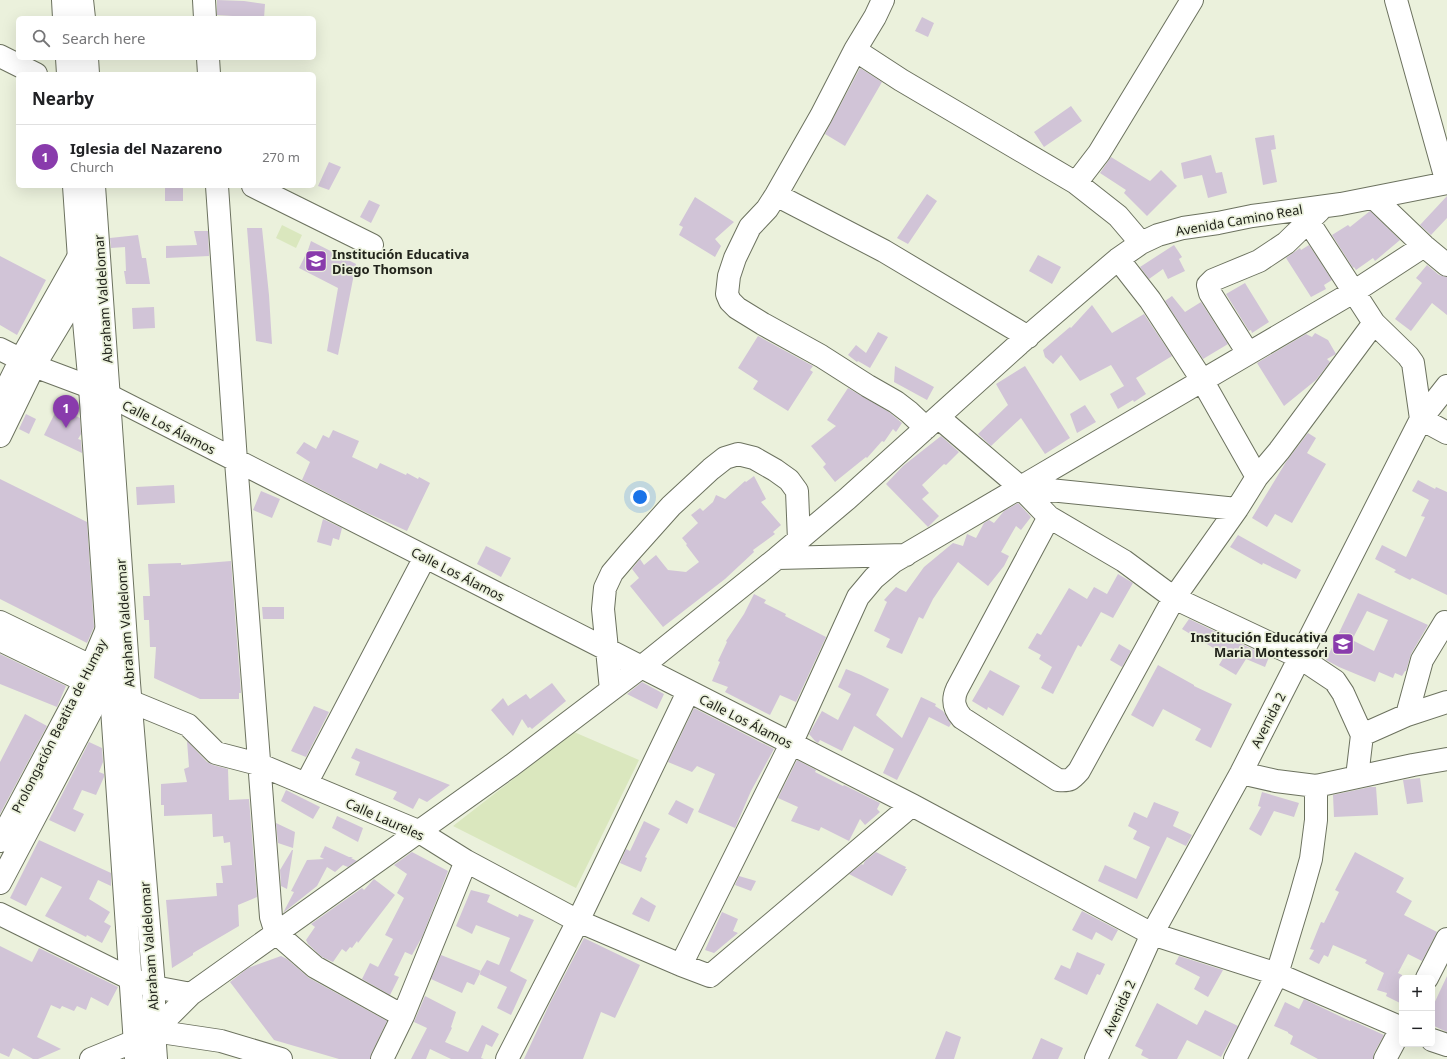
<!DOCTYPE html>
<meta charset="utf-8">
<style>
:root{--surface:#fff;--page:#f6f6f6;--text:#202124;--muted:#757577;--line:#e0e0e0;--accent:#893bac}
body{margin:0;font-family:"Noto Sans",sans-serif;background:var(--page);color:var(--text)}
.controls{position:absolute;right:12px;bottom:12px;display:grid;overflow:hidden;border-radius:6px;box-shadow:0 4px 16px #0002}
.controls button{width:36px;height:36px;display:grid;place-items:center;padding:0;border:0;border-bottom:1px solid var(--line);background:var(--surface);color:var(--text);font:20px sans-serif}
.you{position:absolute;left:640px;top:497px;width:14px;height:14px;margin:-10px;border:3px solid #fff;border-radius:50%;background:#1a73e8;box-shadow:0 0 0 6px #1a73e833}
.badge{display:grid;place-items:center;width:26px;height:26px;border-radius:50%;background:var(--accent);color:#fff;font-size:13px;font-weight:700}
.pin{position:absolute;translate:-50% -33px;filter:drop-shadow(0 1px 2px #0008)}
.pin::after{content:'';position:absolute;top:21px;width:14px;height:12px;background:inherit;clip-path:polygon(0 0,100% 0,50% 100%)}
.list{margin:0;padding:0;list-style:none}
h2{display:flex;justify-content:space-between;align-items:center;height:52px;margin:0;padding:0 16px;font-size:17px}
h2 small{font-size:13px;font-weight:400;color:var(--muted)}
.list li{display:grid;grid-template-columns:26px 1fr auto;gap:12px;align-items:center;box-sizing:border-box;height:64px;padding:0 16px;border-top:1px solid var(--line)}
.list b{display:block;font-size:15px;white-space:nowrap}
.list p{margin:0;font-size:13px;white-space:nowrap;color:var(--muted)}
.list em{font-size:13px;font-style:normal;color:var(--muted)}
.icon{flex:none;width:22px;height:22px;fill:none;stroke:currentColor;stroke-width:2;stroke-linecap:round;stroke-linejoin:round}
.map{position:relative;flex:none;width:1447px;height:1059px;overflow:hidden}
.search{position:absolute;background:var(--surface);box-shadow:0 4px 16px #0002;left:16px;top:16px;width:300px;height:44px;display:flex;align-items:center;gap:10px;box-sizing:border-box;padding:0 14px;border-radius:6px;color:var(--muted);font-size:15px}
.panel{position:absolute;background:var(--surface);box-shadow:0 4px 16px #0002;left:16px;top:72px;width:300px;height:116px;border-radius:6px}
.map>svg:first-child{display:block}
.green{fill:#dae7be}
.building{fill:#d1c4d7;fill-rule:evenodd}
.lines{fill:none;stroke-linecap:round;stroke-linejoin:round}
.minor-casing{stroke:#6c725f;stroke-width:24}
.major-casing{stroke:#6c725f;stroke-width:24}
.minor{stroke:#fff;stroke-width:22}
.major{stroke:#fff;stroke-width:22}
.labels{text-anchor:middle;stroke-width:3.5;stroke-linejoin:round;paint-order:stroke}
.street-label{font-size:13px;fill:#22241c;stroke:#ebf1dc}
.poi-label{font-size:13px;font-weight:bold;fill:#22241c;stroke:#ebf1dc;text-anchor:start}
</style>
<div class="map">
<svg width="1447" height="1059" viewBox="0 0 1447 1059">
<rect width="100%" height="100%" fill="#ebf1dc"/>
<path class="green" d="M 282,225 L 302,235 L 296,248 L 276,238 Z
M 574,732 L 639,760 L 576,888 L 453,826 Z"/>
<path class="building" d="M 217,0 L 244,1 L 265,4 L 264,18 L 217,15 Z
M 922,17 L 934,23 L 928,37 L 915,31 Z
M 860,68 L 882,82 L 845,146 L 825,134 Z
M 1071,106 L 1082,121 L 1044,147 L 1034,132 Z
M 1274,135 L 1276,149 L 1271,150 L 1277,182 L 1263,185 L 1255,138 Z
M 1211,155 L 1216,173 L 1222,172 L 1227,193 L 1208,198 L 1202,175 L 1184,179 L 1181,163 Z
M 1111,157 L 1150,181 L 1161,170 L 1177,186 L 1147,216 L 1124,193 L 1126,190 L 1100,173 Z
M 329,162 L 341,167 L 329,190 L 318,186 Z
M 165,186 L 183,186 L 183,201 L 165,201 Z
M 927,194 L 937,201 L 908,244 L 897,238 Z
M 1447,196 L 1447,218 L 1431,235 L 1420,225 Z
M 695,197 L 734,222 L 715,239 L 721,246 L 715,257 L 679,235 L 683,227 L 679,225 Z
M 369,200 L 380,205 L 371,223 L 360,217 Z
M 1370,211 L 1400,240 L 1375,261 L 1373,258 L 1356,270 L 1354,267 L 1353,268 L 1332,235 L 1348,225 L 1350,227 Z
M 247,228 L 262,228 L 269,295 L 272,344 L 256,341 Z
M 194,231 L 208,231 L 209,256 L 166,258 L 166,246 L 197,245 Z
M 138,235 L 142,258 L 146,258 L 150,284 L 126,284 L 124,271 L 126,271 L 125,247 L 111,248 L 110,238 Z
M 311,241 L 356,264 L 338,355 L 327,351 L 338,288 L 299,268 L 305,256 L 306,256 Z
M 1174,245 L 1182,257 L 1179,259 L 1185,271 L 1168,279 L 1163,269 L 1149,279 L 1140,267 Z
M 1309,245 L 1332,280 L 1324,285 L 1326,289 L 1311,297 L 1286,258 L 1300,248 L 1301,250 Z
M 1038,255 L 1061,267 L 1052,284 L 1029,271 Z
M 0,256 L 46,280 L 17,335 L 0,325 Z
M 1427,265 L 1439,275 L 1447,277 L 1447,315 L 1432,303 L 1411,331 L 1395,319 L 1422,283 L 1416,278 Z
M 1245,283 L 1269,322 L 1252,333 L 1251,330 L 1249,331 L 1226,294 Z
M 1172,296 L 1185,312 L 1201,302 L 1228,344 L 1203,359 L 1165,301 Z
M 1092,305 L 1112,333 L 1144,314 L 1172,356 L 1136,378 L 1146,394 L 1134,402 L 1133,400 L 1118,409 L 1110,394 L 1124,386 L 1111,365 L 1080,381 L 1061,355 L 1053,364 L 1045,357 L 1043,350 L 1070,327 L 1071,328 Z
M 154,307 L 155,328 L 133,329 L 132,308 Z
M 878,332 L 888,337 L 870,368 L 858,361 L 857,362 L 848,355 L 856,345 L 866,353 Z
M 1315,333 L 1328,340 L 1336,354 L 1327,359 L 1330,362 L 1316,380 L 1284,406 L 1257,363 L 1306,334 L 1312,337 Z
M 758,336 L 813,366 L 810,370 L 813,372 L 788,411 L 753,389 L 758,381 L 738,368 Z
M 895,366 L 934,387 L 927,400 L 894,382 Z
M 1025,366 L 1070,438 L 1045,454 L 1021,418 L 991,446 L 978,434 L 1008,405 L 996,384 Z
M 848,388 L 889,412 L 902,423 L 896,432 L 893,429 L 884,442 L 882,441 L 867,458 L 866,457 L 835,482 L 823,467 L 826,464 L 811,446 L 836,426 L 827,420 Z
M 1085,405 L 1096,422 L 1077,433 L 1070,414 Z
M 58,407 L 80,418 L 81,434 L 78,439 L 81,440 L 82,453 L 44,435 Z
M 26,414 L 36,419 L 29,434 L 19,429 Z
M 333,430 L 359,441 L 352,457 L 377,469 L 380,463 L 406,475 L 407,473 L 418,479 L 419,477 L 430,483 L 407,531 L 367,513 L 302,480 L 310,462 L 296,453 L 304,442 L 316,449 L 323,435 L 329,438 Z
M 1308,433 L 1316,438 L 1307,453 L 1326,464 L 1292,523 L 1275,514 L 1267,527 L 1252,518 L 1286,462 Z
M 941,436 L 959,452 L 946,465 L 944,464 L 922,485 L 929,493 L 922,499 L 939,516 L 928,527 L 886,484 L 903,466 Z
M 754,476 L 766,499 L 761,502 L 781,525 L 773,532 L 775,534 L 753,550 L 754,552 L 725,579 L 663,627 L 630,586 L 639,578 L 632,569 L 640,559 L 644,565 L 656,555 L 668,570 L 686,572 L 699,562 L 686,545 L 687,544 L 682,538 L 698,523 L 691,515 L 700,508 L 703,511 L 713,502 L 716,495 L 725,499 L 745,481 L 746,482 Z
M 0,479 L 87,522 L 94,627 L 87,643 L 0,599 Z
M 1418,480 L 1435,489 L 1436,487 L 1447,492 L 1447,595 L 1412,578 L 1410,580 L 1394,572 L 1396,570 L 1375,559 L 1382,545 L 1406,557 L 1425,517 L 1421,516 L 1429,500 L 1412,491 Z
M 174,485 L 175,503 L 137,505 L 136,487 Z
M 261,491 L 280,499 L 272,518 L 253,510 Z
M 1018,503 L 1031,517 L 1021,530 L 1016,526 L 1001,552 L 1009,556 L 1004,566 L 988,586 L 958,562 L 933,599 L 923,619 L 919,617 L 902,654 L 886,647 L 890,639 L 874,631 L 887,602 L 884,600 L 896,587 L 906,592 L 924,567 L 953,543 L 963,546 L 967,534 L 976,538 L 984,523 L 989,520 L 994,523 L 1004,511 Z
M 323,519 L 342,528 L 339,540 L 333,538 L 331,546 L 317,542 Z
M 1238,535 L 1301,570 L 1296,579 L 1263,563 L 1262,565 L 1230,547 Z
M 486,546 L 511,558 L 501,577 L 477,564 Z
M 231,561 L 241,693 L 239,693 L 239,699 L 200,699 L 154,678 L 156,647 L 150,647 L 149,620 L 144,620 L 143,596 L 150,596 L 148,564 L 181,563 L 181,565 Z
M 1118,574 L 1133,583 L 1113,618 L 1101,612 L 1081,647 L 1078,645 L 1053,694 L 1041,688 L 1052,667 L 1039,659 L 1041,655 L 1028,648 L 1037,633 L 1041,635 L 1069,588 L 1087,599 L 1094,587 L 1107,594 Z
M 1358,593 L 1428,625 L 1411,654 L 1406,671 L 1405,671 L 1402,676 L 1395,673 L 1393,678 L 1379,672 L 1375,682 L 1339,667 L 1326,660 ZM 1367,611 L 1388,620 L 1374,651 L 1352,640 Z
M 754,594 L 766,600 L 764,603 L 786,614 L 785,616 L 826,637 L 796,702 L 780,695 L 770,715 L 725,692 L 728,687 L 712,681 L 720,662 L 718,661 L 727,642 L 726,641 L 744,614 Z
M 262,607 L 284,607 L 284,619 L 263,619 Z
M 1189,619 L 1269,657 L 1265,667 L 1246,659 L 1236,675 L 1219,665 L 1225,655 L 1182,629 Z
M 1119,644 L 1131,651 L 1122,667 L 1110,660 Z
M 0,654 L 66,686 L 57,707 L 0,684 Z
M 1158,665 L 1194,685 L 1194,686 L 1232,704 L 1211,748 L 1195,740 L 1201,729 L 1163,709 L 1153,727 L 1131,715 Z
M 846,669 L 861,675 L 889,689 L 876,715 L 902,738 L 921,697 L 936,704 L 935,706 L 943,711 L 951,724 L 949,727 L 929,717 L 897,780 L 883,773 L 894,749 L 854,726 L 842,751 L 820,740 L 818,743 L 815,741 L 809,734 L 822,711 L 838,720 L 851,694 L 838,687 Z
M 990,670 L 1020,686 L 1003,716 L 988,707 L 987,710 L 972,701 Z
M 642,682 L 664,694 L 657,709 L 627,694 Z
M 552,683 L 566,701 L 532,729 L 530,727 L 528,728 L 522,719 L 513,736 L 491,710 L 503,698 L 508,706 L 526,694 L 530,699 Z
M 314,706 L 329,712 L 306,757 L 291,751 Z
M 694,708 L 774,749 L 751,791 L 735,828 L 698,812 L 715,774 L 697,766 L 692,772 L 668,762 Z
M 25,714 L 47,726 L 0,814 L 0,762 Z
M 187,741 L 207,762 L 213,765 L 228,769 L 229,800 L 249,799 L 257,897 L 238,905 L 239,926 L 193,953 L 193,955 L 172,968 L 166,900 L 217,896 L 216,883 L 223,883 L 221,866 L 232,865 L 230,842 L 224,843 L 223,836 L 213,837 L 212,814 L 164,816 L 164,805 L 161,805 L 161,784 L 187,782 L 184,769 L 189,767 Z
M 89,742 L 102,748 L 103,762 L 99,772 L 104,774 L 104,777 L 96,795 L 82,790 L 73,809 L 84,814 L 75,832 L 49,820 Z
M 356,748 L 450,785 L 427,802 L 419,798 L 413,809 L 393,799 L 397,792 L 355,775 L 360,762 L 351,758 Z
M 797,760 L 816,770 L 815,772 L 843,786 L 844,785 L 880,803 L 877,809 L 880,812 L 865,825 L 860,819 L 849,841 L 821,827 L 819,831 L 791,821 L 798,807 L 778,798 Z
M 1420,778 L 1423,802 L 1407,804 L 1403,780 Z
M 1370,787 L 1376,787 L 1378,815 L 1334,817 L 1333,795 Z
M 286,790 L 320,807 L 313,819 L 281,801 Z
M 1262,792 L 1299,803 L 1294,817 L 1274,811 L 1261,836 L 1249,829 L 1261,807 L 1258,806 Z
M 676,800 L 694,809 L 687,824 L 668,814 Z
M 1154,802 L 1179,812 L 1173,826 L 1192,835 L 1186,846 L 1167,837 L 1137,899 L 1098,881 L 1105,865 L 1136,879 L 1150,847 L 1133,839 L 1137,831 L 1128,826 L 1134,812 L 1147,818 Z
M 337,816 L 363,828 L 358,842 L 332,828 Z
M 644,821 L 660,829 L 645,857 L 647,858 L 641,872 L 620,863 L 626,849 L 630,851 Z
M 276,823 L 295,832 L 293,848 L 278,843 Z
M 39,840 L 111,873 L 111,886 L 98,880 L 89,899 L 110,912 L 104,922 L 111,926 L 102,943 L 87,935 L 86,937 L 45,916 L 62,887 L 41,877 L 26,906 L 10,898 Z
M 325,846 L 349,857 L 353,857 L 351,858 L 357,861 L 348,867 L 343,865 L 335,872 L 327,867 L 317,886 L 283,913 L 294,892 L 291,891 L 307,860 L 324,859 L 320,857 Z
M 292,850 L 293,850 L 287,889 L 281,886 L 280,870 Z
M 412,852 L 448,871 L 422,937 L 412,955 L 405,952 L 394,975 L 399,977 L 390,995 L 362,979 L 370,963 L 378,967 L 393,939 L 385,935 L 404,898 L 397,893 L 407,874 L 394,865 Z
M 876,852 L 906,867 L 905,869 L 907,869 L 892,896 L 849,874 L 862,864 L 863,865 L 865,861 Z
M 1355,852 L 1404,878 L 1396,892 L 1412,901 L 1404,915 L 1437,932 L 1422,961 L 1408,954 L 1398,973 L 1402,975 L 1402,1004 L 1386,996 L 1387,993 L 1377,990 L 1384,973 L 1365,963 L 1367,960 L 1333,945 L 1328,957 L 1324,955 L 1319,964 L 1309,959 L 1314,950 L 1310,949 L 1321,922 L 1324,923 L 1339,892 L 1335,890 Z
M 739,876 L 756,881 L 751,891 L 735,885 Z
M 374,879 L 395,895 L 358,943 L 357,941 L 352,948 L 350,947 L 346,952 L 342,949 L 333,962 L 322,957 L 308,944 L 306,940 L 315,927 L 311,924 L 362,888 L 364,890 Z
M 471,890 L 490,895 L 487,902 L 518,917 L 519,914 L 534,920 L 510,971 L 527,980 L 511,1015 L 497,1008 L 507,987 L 479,974 L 487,960 L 499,965 L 510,938 L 476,925 L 472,934 L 456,926 Z
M 641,897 L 656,906 L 649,922 L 632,914 Z
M 1082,911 L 1118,930 L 1112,941 L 1096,932 L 1092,940 L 1072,930 Z
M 722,912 L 738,919 L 733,931 L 738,933 L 714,953 L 705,950 Z
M 584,938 L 640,965 L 615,1018 L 601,1012 L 583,1059 L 524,1059 L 549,1005 Z
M 0,946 L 32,962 L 39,948 L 118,987 L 108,1006 L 91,997 L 86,1010 L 77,1006 L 74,1011 L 62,1006 L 60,1009 L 51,1005 L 37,1037 L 61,1049 L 38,1059 L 33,1059 L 13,1048 L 9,1057 L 0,1053 Z
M 1077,952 L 1105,964 L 1100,975 L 1097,974 L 1087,995 L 1054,979 L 1061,965 L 1070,969 Z
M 441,955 L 481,971 L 474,985 L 467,982 L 462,993 L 431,979 Z
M 281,956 L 287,959 L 309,978 L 387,1021 L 371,1054 L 370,1059 L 339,1059 L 274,1040 L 230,982 L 248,968 Z
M 1179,956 L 1223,970 L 1208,997 L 1194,989 L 1200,977 L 1175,964 Z
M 1447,976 L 1447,1032 L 1432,1025 L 1432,1008 Z
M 425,996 L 456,1012 L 451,1027 L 452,1028 L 445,1042 L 468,1052 L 482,1025 L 499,1034 L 492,1047 L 486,1044 L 481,1058 L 484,1059 L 451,1059 L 430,1049 L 426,1059 L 411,1059 L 427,1028 L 414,1022 Z
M 1304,999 L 1350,1021 L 1351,1020 L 1384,1035 L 1374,1053 L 1373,1059 L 1318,1059 L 1290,1044 L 1293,1036 L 1288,1033 L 1288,1032 L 1274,1026 L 1285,1002 L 1299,1009 Z
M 1157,1003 L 1197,1025 L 1205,1010 L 1238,1026 L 1221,1057 L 1187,1040 L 1177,1059 L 1149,1059 L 1141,1055 L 1143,1050 L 1135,1046 Z
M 946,1031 L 961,1037 L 954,1059 L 935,1059 Z
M 1041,1038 L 1063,1048 L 1058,1059 L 1032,1059 Z"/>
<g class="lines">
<g class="minor-casing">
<path id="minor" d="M 204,0 L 205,18
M 883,0 L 875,17 L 855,50 L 901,80 L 1076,183 L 1118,216 L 1141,243
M 1396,0 L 1447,183
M 855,50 L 821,116 L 776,195 L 767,209 L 750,227 L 735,258 L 729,276 L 727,294 L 730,301 L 737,308 L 763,324 L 821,356 L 868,386 L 896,402 L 909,412 L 926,428
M 0,56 L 36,74
M 208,58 L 209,74
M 1076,183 L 1099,153 L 1192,0
M 217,186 L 236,461 L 271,917 L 276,933 L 315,967 L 403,1016
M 253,186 L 372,245
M 776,195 L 884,251 L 1028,337
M 1374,198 L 1424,246 L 1447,265
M 1308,221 L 1374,323 L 1408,356 L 1413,363 L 1421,419 L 1447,433
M 1118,259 L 1150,300 L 1202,380 L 1257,477
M 0,349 L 34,366 L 90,387 L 110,396 L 912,805 L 1152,934 L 1277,974 L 1402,1028
M 1248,353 L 1210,293 L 1208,285 L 1213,280 L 1259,261 L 1286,243 L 1319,211
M 0,401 L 21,359 L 79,256
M 938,417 L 1020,487 L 1049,517 L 1124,561 L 1174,598 L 1299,657 L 1335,681 L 1343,693 L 1362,735 L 1357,777
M 0,436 L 34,366 L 81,288
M 1020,487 L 1237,509
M 1049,517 L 957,689 C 952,700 954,709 962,718 L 1058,780 C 1070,781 1071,780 1079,771 L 1174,598 L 1237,509 L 1257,477 L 1279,451 L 1374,323
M 777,558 L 906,555
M 0,622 L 105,673
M 0,640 L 103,690 L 188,725 L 216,753 L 258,764 L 418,831 L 466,861 L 578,921 L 681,965 L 710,976 L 912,805
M 611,690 L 603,609 L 605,588 L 612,573 L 629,553 L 671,506 L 711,469 L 725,458 L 738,454 L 754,458 L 775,470 L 789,480 L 797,491 L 799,540
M 1407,715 L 1422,660 L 1445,622
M 1362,735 L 1407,715 L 1447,702
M 1241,773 L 1276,781 L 1316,786 L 1413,765 L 1447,759
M 306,784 L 425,557
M 0,841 L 85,681 L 106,631
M 0,883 L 109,677
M 0,914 L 131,979 L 154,987 L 191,994
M 681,965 L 791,744 L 858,597 L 874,578 L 893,562 L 1355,291 L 1424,246
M 1427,978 L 1447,939
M 154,1031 L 221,1041 L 281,1059
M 1432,1040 L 1447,1045
M 91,1059 L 135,1041 L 154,1031 L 191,994 L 512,765 L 640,668 L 777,558 L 847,499 L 1019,344 L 1118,259 L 1141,243 L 1158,235 L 1183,228 L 1218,223 L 1252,216 L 1341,204 L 1447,183
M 382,1059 L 403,1016 L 466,861
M 507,1059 L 578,921 L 688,692
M 1096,1059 L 1152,934 L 1241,773 L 1421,419 L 1447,386
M 1235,1059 L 1277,974 L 1300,898 L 1311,859 L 1316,820 L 1316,786
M 1385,1059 L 1402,1027"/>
</g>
<g class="major-casing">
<path id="major" d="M 63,0 L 64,18
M 82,0 L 84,18
M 67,58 L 68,74
M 87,58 L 88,74
M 74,186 L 81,288 L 90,387 L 136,1059
M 94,186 L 129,683 L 154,987 L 154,1031 L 156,1059"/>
</g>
<use href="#minor" class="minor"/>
<use href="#major" class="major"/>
</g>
<defs>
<g id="school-square" transform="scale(1.15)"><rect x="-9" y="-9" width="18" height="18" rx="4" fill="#893bac" stroke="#ebf1dc"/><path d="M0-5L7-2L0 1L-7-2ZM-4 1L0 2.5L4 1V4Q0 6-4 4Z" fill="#fff"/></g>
</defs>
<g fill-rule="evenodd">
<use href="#school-square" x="316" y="261"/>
<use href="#school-square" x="1343" y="644"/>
</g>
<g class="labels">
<g class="street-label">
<text transform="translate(1239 220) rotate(-10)" y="5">Avenida Camino Real</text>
<text transform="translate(103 299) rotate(-94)" y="5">Abraham Valdelomar</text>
<text transform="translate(169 427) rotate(27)" y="5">Calle Los Álamos</text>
<text transform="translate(458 574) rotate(27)" y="5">Calle Los Álamos</text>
<text transform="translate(125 623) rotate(-94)" y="5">Abraham Valdelomar</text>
<text transform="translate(1268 720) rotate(-63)" y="5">Avenida 2</text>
<text transform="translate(746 721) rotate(27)" y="5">Calle Los Álamos</text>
<text transform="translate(59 726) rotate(-63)" y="5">Prolongación Beatita de Humay</text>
<text transform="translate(385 819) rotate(24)" y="5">Calle Laureles</text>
<text transform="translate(149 946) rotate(-94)" y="5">Abraham Valdelomar</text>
<text transform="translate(1119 1008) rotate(-66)" y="5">Avenida 2</text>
</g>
<g class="poi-label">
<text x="332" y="259">Institución Educativa<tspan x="332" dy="15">Diego Thomson</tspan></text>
<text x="1328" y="642" text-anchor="end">Institución Educativa<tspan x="1328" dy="15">Maria Montessori</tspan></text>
</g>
</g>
</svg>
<div class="controls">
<button>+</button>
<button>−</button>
</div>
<div class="you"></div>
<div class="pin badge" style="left:66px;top:428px">1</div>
<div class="search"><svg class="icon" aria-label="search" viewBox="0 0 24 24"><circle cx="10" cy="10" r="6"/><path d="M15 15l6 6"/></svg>Search here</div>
<section class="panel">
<h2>Nearby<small></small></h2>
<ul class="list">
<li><span class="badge">1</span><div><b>Iglesia del Nazareno</b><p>Church</p></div><em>270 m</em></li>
</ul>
</section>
</div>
